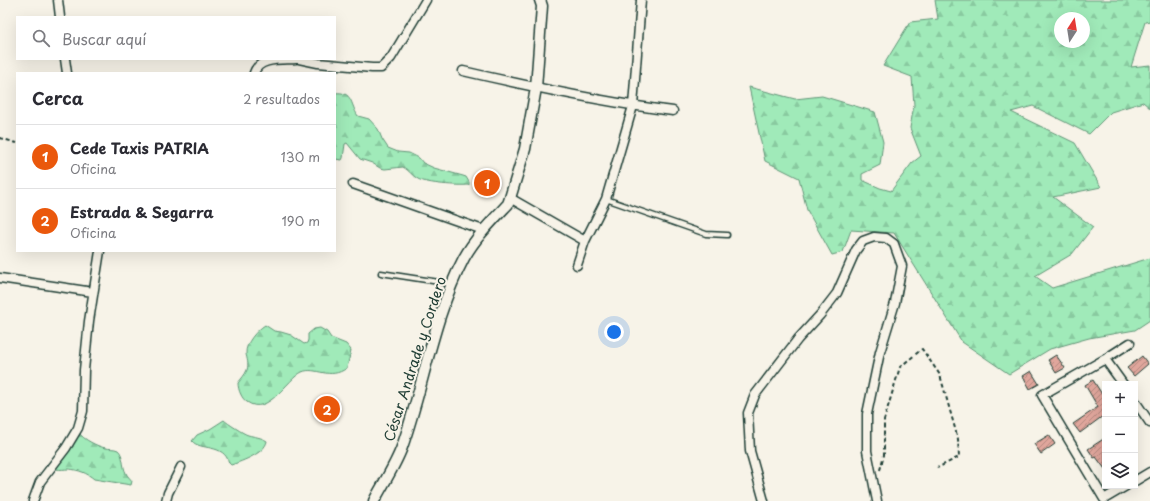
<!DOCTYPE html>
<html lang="es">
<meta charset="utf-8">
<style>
:root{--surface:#fff;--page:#f2f2f3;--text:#2b2b33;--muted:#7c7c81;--line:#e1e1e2;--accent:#ea580c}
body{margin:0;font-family:"Playpen Sans",sans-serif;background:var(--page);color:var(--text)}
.controls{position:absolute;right:12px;bottom:12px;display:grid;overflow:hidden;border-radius:0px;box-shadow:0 4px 16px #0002}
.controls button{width:36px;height:36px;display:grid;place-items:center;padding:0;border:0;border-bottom:1px solid var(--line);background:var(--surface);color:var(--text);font:20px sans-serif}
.compass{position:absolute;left:1054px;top:12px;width:36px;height:36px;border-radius:50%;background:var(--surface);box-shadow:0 4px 16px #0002;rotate:12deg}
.you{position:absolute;left:614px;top:332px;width:14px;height:14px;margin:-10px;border:3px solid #fff;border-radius:50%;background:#1a73e8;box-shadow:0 0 0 6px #1a73e833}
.badge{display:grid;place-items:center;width:26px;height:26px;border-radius:50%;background:var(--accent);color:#fff;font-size:13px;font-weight:700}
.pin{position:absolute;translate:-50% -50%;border:2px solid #fff;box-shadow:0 1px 4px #0006}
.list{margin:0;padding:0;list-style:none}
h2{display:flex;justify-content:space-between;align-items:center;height:52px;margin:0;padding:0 16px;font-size:17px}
h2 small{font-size:13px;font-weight:400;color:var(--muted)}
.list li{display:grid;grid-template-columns:26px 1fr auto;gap:12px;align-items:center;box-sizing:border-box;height:64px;padding:0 16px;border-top:1px solid var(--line)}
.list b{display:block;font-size:15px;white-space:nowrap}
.list p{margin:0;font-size:13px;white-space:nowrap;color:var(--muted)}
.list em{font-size:13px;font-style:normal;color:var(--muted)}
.icon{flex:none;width:22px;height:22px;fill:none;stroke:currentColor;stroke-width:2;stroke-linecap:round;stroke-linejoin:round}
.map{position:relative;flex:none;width:1150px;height:501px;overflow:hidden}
.search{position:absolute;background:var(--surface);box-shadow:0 4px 16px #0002;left:16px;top:16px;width:320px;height:44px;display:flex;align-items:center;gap:10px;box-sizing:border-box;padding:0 14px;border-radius:0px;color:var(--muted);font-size:15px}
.panel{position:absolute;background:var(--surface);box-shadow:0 4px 16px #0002;left:16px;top:72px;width:320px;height:180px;border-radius:0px}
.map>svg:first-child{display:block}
.forest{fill:url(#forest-firs);stroke:#609476;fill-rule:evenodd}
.building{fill:url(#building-hatch);stroke:#1f3d34}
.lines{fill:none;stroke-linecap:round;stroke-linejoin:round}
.service-casing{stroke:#1f3d34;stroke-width:7}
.minor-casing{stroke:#1f3d34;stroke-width:11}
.tertiary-casing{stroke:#1f3d34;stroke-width:13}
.path{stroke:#1f3d34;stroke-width:2;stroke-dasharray:4 3;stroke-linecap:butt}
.service{stroke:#f7f3e8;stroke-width:4}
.minor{stroke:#f7f3e8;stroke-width:8}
.tertiary{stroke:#f7f3e8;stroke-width:10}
.labels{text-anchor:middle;stroke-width:4;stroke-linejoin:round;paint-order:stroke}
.street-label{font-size:14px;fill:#1f3d34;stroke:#f7f3e8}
</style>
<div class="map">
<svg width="1150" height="501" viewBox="0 0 1150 501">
<defs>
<pattern id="forest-firs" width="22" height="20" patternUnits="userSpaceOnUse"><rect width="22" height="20" fill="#a0eab9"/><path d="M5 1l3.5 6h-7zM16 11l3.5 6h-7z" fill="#89caa0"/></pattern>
<pattern id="building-hatch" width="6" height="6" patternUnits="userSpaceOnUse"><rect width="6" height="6" fill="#e0a69c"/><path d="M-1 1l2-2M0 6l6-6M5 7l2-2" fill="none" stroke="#b58880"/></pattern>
</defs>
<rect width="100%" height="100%" fill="#f7f3e8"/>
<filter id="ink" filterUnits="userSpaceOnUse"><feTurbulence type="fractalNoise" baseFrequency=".025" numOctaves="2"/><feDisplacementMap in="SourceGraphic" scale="8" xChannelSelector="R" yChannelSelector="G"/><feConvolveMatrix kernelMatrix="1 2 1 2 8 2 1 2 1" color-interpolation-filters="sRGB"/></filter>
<g filter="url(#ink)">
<path class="forest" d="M 935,0 L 1150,0 L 1150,21 L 1145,22 L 1131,67 L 1150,65 L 1150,108 L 1143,102 L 1111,112 L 1089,134 L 1033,106 L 1011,112 L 1075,143 L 1101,187 L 1053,197 L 1093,227 L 1072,254 L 1035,276 L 1052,288 L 1150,258 L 1150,320 L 1135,330 L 1089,338 L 1050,349 L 1009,374 L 962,342 L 894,233 L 851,230 L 843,252 L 832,255 L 807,210 L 799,178 L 765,161 L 749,87 L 795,99 L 822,96 L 875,112 L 883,142 L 880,165 L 862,174 L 862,180 L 880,188 L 891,191 L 912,163 L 921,156 L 910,128 L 914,105 L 912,77 L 883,66 L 910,22 L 938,19 ZM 1060,18 L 1084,18 L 1084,42 L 1060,42 Z
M 335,93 C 353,91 350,104 358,116 L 369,119 L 378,129 L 382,139 L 388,148 L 398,152 L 409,153 L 419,158 L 423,163 L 434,168 L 463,176 L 466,177 L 469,182 L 469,185 C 458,186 427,184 418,179 C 412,176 409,170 403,167 L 385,169 L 380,168 L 372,163 L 360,159 L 347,143 L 345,144 L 343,158 L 342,160 L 335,159 Z
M 265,325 L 274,331 L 281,332 L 291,335 L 304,344 L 307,343 L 308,340 L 308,334 L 314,329 L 320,328 L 327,332 L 331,338 L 346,344 L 351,350 L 347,368 C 329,381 316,366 302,372 C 287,379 268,417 247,402 C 242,399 238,390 238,383 C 241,379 245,375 247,370 C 249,364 247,359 246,354 C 245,343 257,330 265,325 Z
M 224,420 C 227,423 244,434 248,435 C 255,437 261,437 267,441 C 265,453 243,461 231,465 L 229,463 C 224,443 200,451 192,441 L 197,435 L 210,429 Z
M 79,433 C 83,439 98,447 106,448 C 109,449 114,448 118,450 C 124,455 122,466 126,473 C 127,476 130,478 132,481 L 131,485 L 94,479 C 87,473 79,470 69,469 C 64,469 61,470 56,469 L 55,466 Z"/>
<path class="building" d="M 1056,355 L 1065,368 L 1056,373 L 1048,360 Z
M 1142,356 L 1148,364 L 1134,376 L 1127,368 Z
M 1031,371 L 1039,384 L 1030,389 L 1023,376 Z
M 1093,380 L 1105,399 L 1105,419 L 1103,416 L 1080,433 L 1073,424 L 1098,407 L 1085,385 Z
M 1049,435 L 1055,444 L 1041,454 L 1034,444 Z
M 1105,438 L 1105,469 L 1096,457 L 1094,458 L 1088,449 Z"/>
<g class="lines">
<g class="service-casing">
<path id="service" d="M 606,199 L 706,234 L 727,235
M 381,273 L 452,284"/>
</g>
<g class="minor-casing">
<path id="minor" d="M 58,0 L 60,17
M 65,59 L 67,73
M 299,59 L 318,63 L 372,68 L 381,68 L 391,58 L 426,0
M 463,71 C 532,87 602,102 673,111
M 254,73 C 259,57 282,60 296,59
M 353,184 L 483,230
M 510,198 L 585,241
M 577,265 L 585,241 L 606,199 L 633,106 L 641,0
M 0,278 L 93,292
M 1105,359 L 1130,343
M 1123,384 L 1105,359 L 1042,395 L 1104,499 L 1126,486
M 1135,401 L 1150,423
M 1135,481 L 1150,472
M 33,501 L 40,482 L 66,448 L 78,428 L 83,411 L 84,370 L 89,321 L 100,251
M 166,501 L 168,493 L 181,467
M 764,501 L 750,451 L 748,413 L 755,395 L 798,339 L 820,315 L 837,293 L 856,250 L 863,241 L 874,237 L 886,238 L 894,244 L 902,266 L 895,303 L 880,352 L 867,414 L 867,451 L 877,501"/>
</g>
<g class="tertiary-casing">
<path id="tertiary" d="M 374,501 C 383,484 396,464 402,447 C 424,385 433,317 464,258 C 475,238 492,221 508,204 L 510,198 L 525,149 L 536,88 L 542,6 L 540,0"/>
</g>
<path class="path" d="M 0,138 L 17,143
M 880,470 L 884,455 L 884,420 L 900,367 L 922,349 L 940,375 L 958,439 L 959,457 L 937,468"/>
<use href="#service" class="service"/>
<use href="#minor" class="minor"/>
<use href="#tertiary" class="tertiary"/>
</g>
</g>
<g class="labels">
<g class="street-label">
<text transform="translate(415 359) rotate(-72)" y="5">César Andrade y Cordero</text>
</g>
</g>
</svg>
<div class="controls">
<button>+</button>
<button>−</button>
<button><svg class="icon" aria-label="layers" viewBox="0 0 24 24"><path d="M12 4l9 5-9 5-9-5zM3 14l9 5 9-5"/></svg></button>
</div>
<svg class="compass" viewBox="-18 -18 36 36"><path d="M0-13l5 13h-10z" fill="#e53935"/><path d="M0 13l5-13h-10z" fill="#7c7c81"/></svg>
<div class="you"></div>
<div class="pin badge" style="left:487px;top:183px">1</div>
<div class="pin badge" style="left:327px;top:409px">2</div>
<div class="search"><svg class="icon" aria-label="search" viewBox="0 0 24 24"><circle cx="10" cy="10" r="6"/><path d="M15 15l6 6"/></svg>Buscar aquí</div>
<section class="panel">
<h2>Cerca<small>2 resultados</small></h2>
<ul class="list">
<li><span class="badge">1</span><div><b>Cede Taxis PATRIA</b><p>Oficina</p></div><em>130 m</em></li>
<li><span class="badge">2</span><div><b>Estrada &amp; Segarra</b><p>Oficina</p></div><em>190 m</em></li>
</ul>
</section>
</div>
